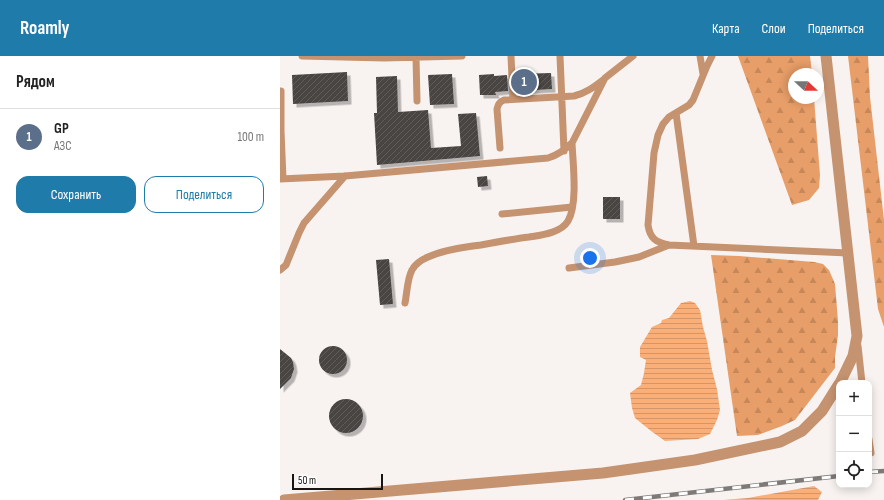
<!DOCTYPE html>
<html lang="ru">
<meta charset="utf-8">
<style>
:root{--surface:#fff;--page:#f6f6f6;--text:#222;--muted:#767676;--line:#e0e0e0;--accent:#1f7ba9}
body{margin:0;font-family:"Sofia Sans Condensed",sans-serif;background:var(--page);color:var(--text)}
.controls{position:absolute;right:12px;bottom:12px;display:grid;overflow:hidden;border-radius:8px;box-shadow:0 2px 10px #0003}
.controls button{width:36px;height:36px;display:grid;place-items:center;padding:0;border:0;border-bottom:1px solid var(--line);background:var(--surface);color:var(--text);font:20px sans-serif}
.compass{position:absolute;left:508px;top:12px;width:36px;height:36px;border-radius:50%;background:var(--surface);box-shadow:0 2px 10px #0003;rotate:112deg}
.scale{position:absolute;left:12px;bottom:10px;width:91px;box-sizing:border-box;padding-left:4px;border:2px solid #171615;border-top:0;font-size:11px;line-height:14px;white-space:nowrap;color:#171615;-webkit-text-stroke:3px #fff;paint-order:stroke}
.you{position:absolute;left:310px;top:202px;width:14px;height:14px;margin:-10px;border:3px solid #fff;border-radius:50%;background:#1a73e8;box-shadow:0 0 0 6px #1a73e833}
.badge{display:grid;place-items:center;width:26px;height:26px;border-radius:50%;background:var(--accent);color:#fff;font-size:13px;font-weight:700}
.pin{position:absolute;translate:-50% -50%;border:2px solid #fff;box-shadow:0 1px 4px #0006}
.list{margin:0;padding:0;list-style:none}
h2{display:flex;justify-content:space-between;align-items:center;height:52px;margin:0;padding:0 16px;font-size:17px}
h2 small{font-size:13px;font-weight:400;color:var(--muted)}
.list li{display:grid;grid-template-columns:26px 1fr auto;gap:12px;align-items:center;box-sizing:border-box;height:56px;padding:0 16px;border-top:1px solid var(--line)}
.list b{display:block;font-size:15px;white-space:nowrap}
.list p{margin:0;font-size:13px;white-space:nowrap;color:var(--muted)}
.list em{font-size:13px;font-style:normal;color:var(--muted)}
.actions{display:flex;gap:8px;padding:12px 16px}
.actions a{flex:1;padding:9px 0;border:1px solid var(--accent);border-radius:12px;text-align:center;font-size:14px;color:var(--accent)}
.actions .main{background:var(--accent);color:#fff}
.icon{flex:none;width:22px;height:22px;fill:none;stroke:currentColor;stroke-width:2;stroke-linecap:round;stroke-linejoin:round}
.map{position:relative;flex:none;width:604px;height:444px;overflow:hidden}
header{display:flex;align-items:center;gap:24px;box-sizing:border-box;height:56px;padding:0 20px;background:var(--accent);color:#fff}
header strong{font-size:19px}
nav{display:flex;gap:22px;margin-inline-start:auto;font-size:14px}
main{display:flex}
aside{flex:1;background:var(--surface)}
.map>svg:first-child{display:block}
.forest{fill:url(#forest-firs)}
.water{fill:url(#water-rules)}
.building{fill:url(#building-hatch);filter:url(#shadow)}
.lines{fill:none;stroke-linecap:round;stroke-linejoin:round}
.service{stroke:#c59370;stroke-width:7}
.minor{stroke:#c59370;stroke-width:11}
.rail-casing{stroke:#7d7a78;stroke-width:4.5}
.rail{stroke:#fff;stroke-width:3;stroke-dasharray:9;stroke-linecap:butt}
</style>
<header>
<strong>Roamly</strong>
<nav><a>Карта</a><a>Слои</a><a>Поделиться</a></nav>
</header>
<main>
<aside>
<h2>Рядом<small></small></h2>
<ul class="list">
<li><span class="badge" style="background:#5c6f8a">1</span><div><b>GP</b><p>АЗС</p></div><em>100 m</em></li>
</ul>
<div class="actions"><a class="main">Сохранить</a><a>Поделиться</a></div>
</aside>
<div class="map">
<svg width="604" height="444" viewBox="0 0 604 444">
<defs>
<pattern id="forest-firs" width="22" height="20" patternUnits="userSpaceOnUse"><rect width="22" height="20" fill="#e89e68"/><path d="M5 1l3.5 6h-7zM16 11l3.5 6h-7z" fill="#c68759"/></pattern>
<pattern id="water-rules" width="6" height="5" patternUnits="userSpaceOnUse"><rect width="6" height="5" fill="#faae78"/><path d="M0 2.5h6" fill="none" stroke="#d69567"/></pattern>
<pattern id="building-hatch" width="6" height="6" patternUnits="userSpaceOnUse"><rect width="6" height="6" fill="#484542"/><path d="M-1 1l2-2M0 6l6-6M5 7l2-2" fill="none" stroke="#5f5c5a"/></pattern>
<filter id="shadow"><feDropShadow dx="3.5" dy="3.5" stdDeviation="0" flood-color="#0004"/></filter>
</defs>
<rect width="100%" height="100%" fill="#f8f3f1"/>
<path class="forest" d="M 458,0 L 530,0 L 532,18 L 514,18 L 514,42 L 534,42 L 540,119 L 539,132 L 529,144 L 512,149 Z
M 568,0 L 588,0 L 590,41 L 604,164 L 604,271 L 598,253 Z
M 431,199 L 459,200 L 534,206 L 543,208 L 549,214 L 555,228 L 558,265 L 558,279 L 555,301 L 555,312 L 515,364 L 502,370 L 478,379 L 457,380 Z"/>
<path class="water" d="M 410,245 L 415,247 L 420,254 L 423,271 L 427,285 L 432,314 L 437,333 L 440,354 L 437,364 L 430,378 L 418,383 L 385,385 L 371,375 L 355,362 L 352,352 L 350,337 L 361,329 L 364,317 L 366,304 L 360,301 L 360,291 L 372,271 L 381,267 L 382,264 L 389,262 L 401,247 Z
M 534,430 L 542,436 L 538,444 L 443,444 L 468,442 Z"/>
<path class="building" d="M 67,16 L 68,45 L 13,48 L 12,19 Z
M 271,17 L 272,33 L 238,35 L 237,18 Z
M 172,18 L 174,48 L 150,49 L 148,19 Z
M 214,18 L 214,20 L 227,19 L 228,35 L 215,36 L 216,39 L 200,39 L 199,19 Z
M 117,20 L 118,56 L 148,54 L 151,92 L 181,90 L 178,58 L 196,57 L 200,100 L 97,109 L 94,57 L 97,57 L 96,21 Z
M 207,120 L 208,130 L 198,131 L 197,121 Z
M 323,141 L 340,141 L 340,163 L 323,163 Z
M 109,203 L 113,248 L 100,249 L 96,204 Z
M39 304a14 14 0 1 1 28 0a14 14 0 1 1-28 0Z
M 0,293 L 11,302 L 13,306 L 14,313 L 11,322 L 0,333 Z
M49 360a17 17 0 1 1 34 0a17 17 0 1 1-34 0Z"/>
<g class="lines">
<path class="service" d="M 22,0 L 104,2 L 182,0
M 231,0 L 233,43
M 280,0 L 284,95
M 420,0 L 423,18
M 432,0 L 427,10 L 413,44 L 409,49 L 389,61 L 383,68 L 378,79 L 374,97 L 368,169 C 370,183 376,186 389,189 L 568,197
M 136,1 L 137,45
M 1,35 L 1,75 L 3,123
M 396,57 L 414,190
M 220,92 L 217,53 C 218,49 219,46 224,44 L 294,40 C 306,37 314,31 323,24
M 0,123 L 65,120 L 268,102 C 278,99 284,94 292,87 L 325,22 L 353,0
M 222,158 L 292,151
M 289,212 L 335,206 L 359,201 L 389,189
M 0,214 L 6,209 L 19,177 L 24,167 L 65,120
M 125,247 C 127,238 127,223 132,214 C 135,208 141,204 148,201 C 164,194 183,191 201,189 C 217,186 233,183 249,181 C 261,179 281,177 288,165 C 298,148 293,108 292,87
M 578,290 L 582,327
M 589,383 L 591,397"/>
<path class="minor" d="M 546,0 L 577,280 L 573,300 L 560,327
M 4,444 L 323,417 L 415,404 L 500,386 L 522,375 L 542,355 L 559,328"/>
<g class="rail-casing">
<path id="rail" d="M 589,416 L 604,415
M 345,444 L 559,420"/>
</g>
<use href="#rail" class="rail"/>
</g>
</svg>
<div class="controls">
<button>+</button>
<button>−</button>
<button><svg class="icon" aria-label="locate" viewBox="0 0 24 24"><circle cx="12" cy="12" r="6"/><path d="M12 2v4M12 18v4M2 12h4M18 12h4"/></svg></button>
</div>
<svg class="compass" viewBox="-18 -18 36 36"><path d="M0-13l5 13h-10z" fill="#e53935"/><path d="M0 13l5-13h-10z" fill="#767676"/></svg>
<div class="scale">50 m</div>
<div class="you"></div>
<div class="pin badge" style="left:244px;top:26px;background:#5c6f8a">1</div>
</div>
</main>
